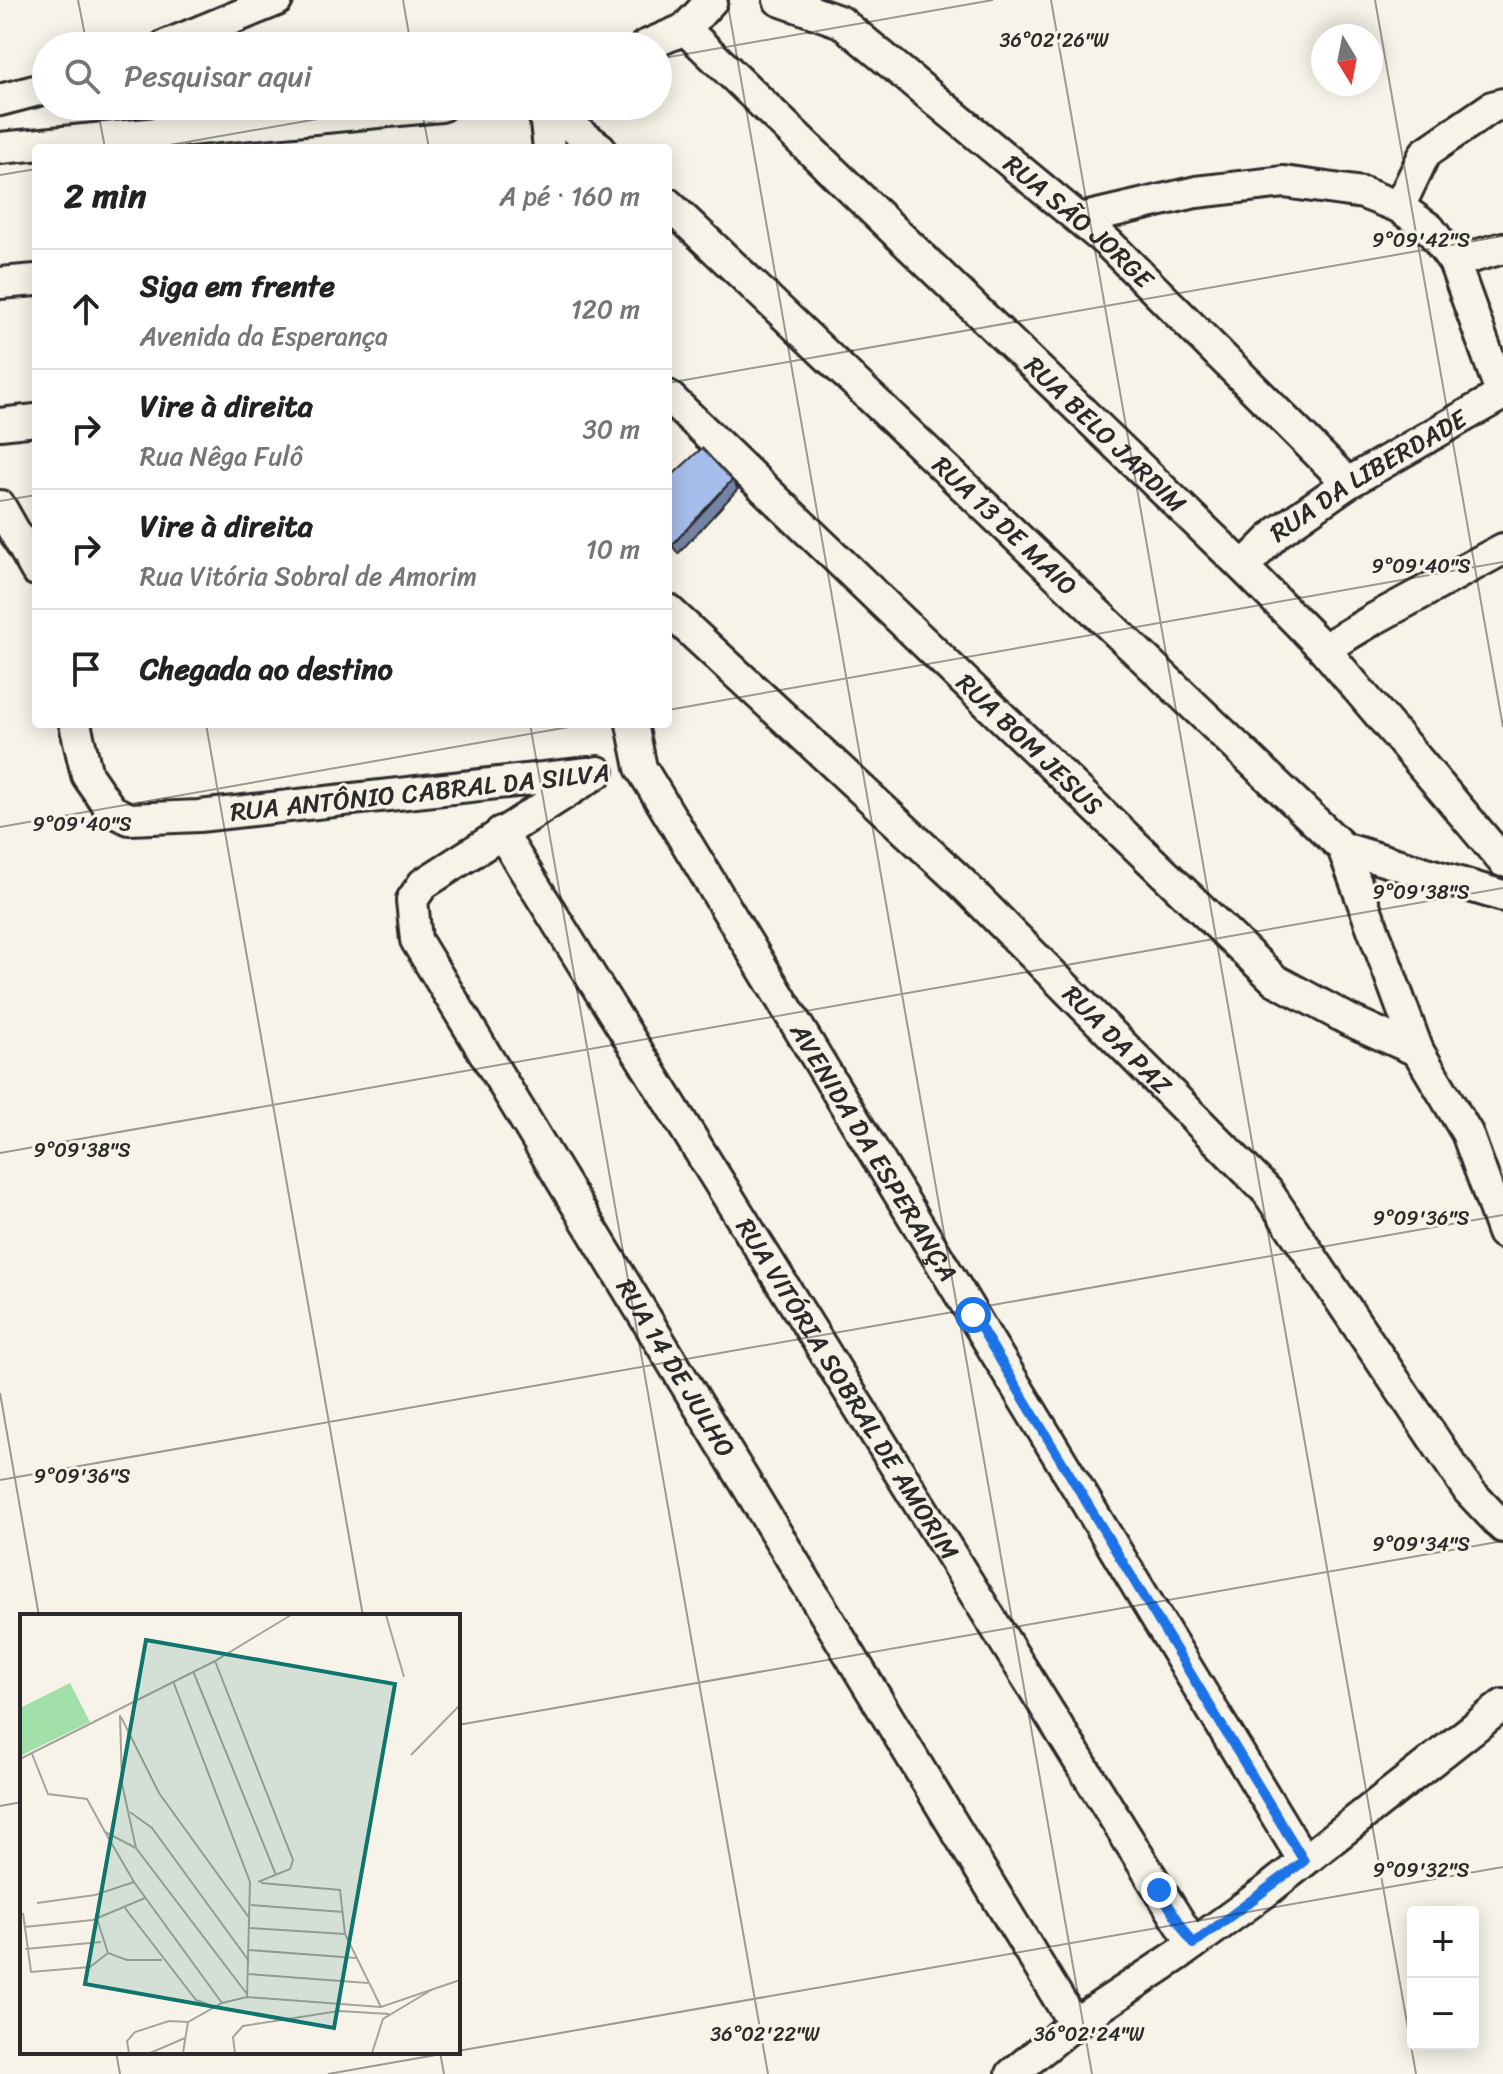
<!DOCTYPE html>
<html lang="pt">
<meta charset="utf-8">
<style>
:root{--surface:#fff;--page:#f6f6f6;--text:#222;--muted:#767676;--line:#e0e0e0}
body{margin:0;font-family:Sriracha,sans-serif;background:var(--page);color:var(--text)}
.controls{position:absolute;right:24px;bottom:24px;display:grid;overflow:hidden;border-radius:8px;box-shadow:0 4px 20px #0003}
.controls button{width:72px;height:72px;display:grid;place-items:center;padding:0;border:0;border-bottom:2px solid var(--line);background:var(--surface);color:var(--text);font:40px sans-serif}
.compass{position:absolute;left:1311px;top:24px;width:72px;height:72px;border-radius:50%;background:var(--surface);box-shadow:0 4px 20px #0003;rotate:170deg}
.stop{position:absolute;width:24px;height:24px;margin:-18px;border:6px solid #1a73e8;border-radius:50%;background:#fff}
.stop.end{background:#1a73e8;border-color:#fff;box-shadow:0 2px 8px #0008}
.list{margin:0;padding:0;list-style:none}
h2{display:flex;justify-content:space-between;align-items:center;height:104px;margin:0;padding:0 32px;font-size:34px}
h2 small{font-size:26px;font-weight:400;color:var(--muted)}
.list li{display:grid;grid-template-columns:52px 1fr auto;gap:24px;align-items:center;box-sizing:border-box;height:120px;padding:0 32px;border-top:2px solid var(--line)}
.list b{display:block;font-size:30px;white-space:nowrap}
.list p{margin:0;font-size:26px;white-space:nowrap;color:var(--muted)}
.list em{font-size:26px;font-style:normal;color:var(--muted)}
.icon{flex:none;width:44px;height:44px;fill:none;stroke:currentColor;stroke-width:2;stroke-linecap:round;stroke-linejoin:round}
.map{position:relative;flex:none;width:1503px;height:2074px;overflow:hidden}
.search{position:absolute;background:var(--surface);box-shadow:0 4px 20px #0003;left:32px;top:32px;width:640px;height:88px;display:flex;align-items:center;gap:20px;box-sizing:border-box;padding:0 28px;border-radius:44px;color:var(--muted);font-size:30px}
.panel{position:absolute;background:var(--surface);box-shadow:0 4px 20px #0003;left:32px;top:144px;width:640px;height:584px;border-radius:8px}
.map>svg:first-child{display:block}
.lines{fill:none;stroke-linecap:round;stroke-linejoin:round}
.minor-casing{stroke:#2b2b2b;stroke-width:36}
.minor{stroke:#f7f3e8;stroke-width:30}
.shaded-wall{fill:#7484a4;stroke:#2b2b2b;stroke-width:2}
.building{fill:#a6bcea;stroke:#2b2b2b;stroke-width:2}
.route{stroke:#1a73e8;stroke-width:10}
.ticks{fill:none;stroke:#2b2b2b;stroke-width:2;stroke-opacity:0.45}
.labels{text-anchor:middle;stroke-width:6;stroke-linejoin:round;paint-order:stroke}
.street-label{font-size:26px;fill:#2b2b2b;stroke:#f7f3e8}
.inset-road{fill:none;stroke:#a5a39c;stroke-width:2}
.view{fill:#0f766e;fill-opacity:0.15;stroke:#0f766e;stroke-width:4}
.inset-edge{fill:none;stroke:#2b2b2b;stroke-width:4}
.ticks-label{font-size:20px;text-anchor:middle;fill:#2b2b2b;stroke:#f7f3e8;stroke-width:6;stroke-linejoin:round;paint-order:stroke}
</style>
<div class="map">
<svg width="1503" height="2074" viewBox="0 0 1503 2074">
<rect width="100%" height="100%" fill="#f7f3e8"/>
<filter id="ink" filterUnits="userSpaceOnUse"><feTurbulence type="fractalNoise" baseFrequency=".0125" numOctaves="2"/><feDisplacementMap in="SourceGraphic" scale="16" xChannelSelector="R" yChannelSelector="G"/><feConvolveMatrix kernelMatrix="1 2 1 2 8 2 1 2 1" color-interpolation-filters="sRGB"/></filter>
<g filter="url(#ink)">
<g class="lines">
<g class="minor-casing">
<g id="minor">
<path id="s1" d="M 779,0 L 841,22 L 1108,243 L 1348,483"/>
<path id="s2" d="M 685,29 L 1243,567 L 1324,649 L 1503,861"/>
<path d="M 165,46 L 277,0"/>
<path d="M 645,46 L 685,29 L 712,0"/>
<path d="M 0,100 L 46,88"/>
<path d="M 544,106 L 549,148"/>
<path d="M 544,107 L 600,148"/>
<path d="M 0,148 L 441,106"/>
<path id="s3" d="M 668,204 L 1343,848 L 1418,1051 L 1467,1133 L 1503,1233"/>
<path d="M 1399,207 L 1425,153 L 1492,107 L 1503,104"/>
<path d="M 1080,219 L 1196,192 L 1284,182 L 1363,193 L 1399,207 L 1430,229 L 1454,262 L 1502,395"/>
<path d="M 1454,262 L 1503,248"/>
<path d="M 0,283 L 36,280"/>
<path id="s4" d="M 668,396 L 1275,980 L 1349,1020 L 1418,1051"/>
<path d="M 0,424 L 36,420"/>
<path d="M 0,506 L 36,570"/>
<path id="s5" d="M 1243,567 L 1278,532 L 1348,483 L 1503,394"/>
<path id="s6" d="M 668,610 L 959,880 L 1267,1191 L 1469,1491 L 1503,1527"/>
<path d="M 1324,649 L 1374,619 L 1503,549"/>
<path d="M 75,724 L 87,775 L 111,810 L 129,819 L 199,816 L 589,773"/>
<path id="s7" d="M 632,724 L 641,768 L 1304,1861"/>
<path id="s8" d="M 598,772 L 423,884 L 412,900 L 416,940 L 1074,2024"/>
<path id="s9" d="M 501,832 L 1193,1944"/>
<path d="M 1343,848 L 1503,896"/>
<path d="M 1012,2074 L 1074,2024 L 1178,1955 L 1265,1892 L 1503,1705"/>
</g>
</g>
<use href="#minor" class="minor"/>
</g>
<path class="shaded-wall" d="M 732,480 L 738,489 L 678,554 L 672,545 Z"/>
<path class="building" d="M 702,448 L 732,480 L 672,545 L 668,542 L 668,479 Z"/>
</g>
<g class="lines" filter="url(#ink)">
<path class="route" d="M 973,1315 L 1304,1861 L 1193,1944 L 1159,1890"/>
</g>
<path class="ticks" d="M 78,0 L 87,46M 403,0 L 411,46M 727,0 L 1092,2074M 1051,0 L 1416,2074M 1375,0 L 1503,727M 658,59 L 993,0M 97,106 L 105,148M 421,106 L 429,148M 153,148 L 391,106M 0,175 L 36,169M 668,383 L 1503,236M 0,501 L 36,495M 668,710 L 1503,562M 206,724 L 363,1616M 530,724 L 768,2074M 0,827 L 586,724M 0,1153 L 1503,888M 0,1393 L 39,1616M 0,1480 L 1503,1215M 458,1725 L 1503,1541M 0,1806 L 22,1802M 458,2051 L 1503,1867M 116,2052 L 120,2074M 440,2052 L 444,2074M 328,2074 L 453,2052"/>
<g class="labels">
<g class="street-label">
<text dy="9" stroke="none"><textPath href="#s1" startOffset="376">RUA SÃO JORGE</textPath></text>
<text dy="9" stroke="none"><textPath href="#s2" startOffset="584">RUA BELO JARDIM</textPath></text>
<text dy="9" stroke="none"><textPath href="#s5" startOffset="156">RUA DA LIBERDADE</textPath></text>
<text dy="9" stroke="none"><textPath href="#s3" startOffset="466">RUA 13 DE MAIO</textPath></text>
<text dy="9" stroke="none"><textPath href="#s4" startOffset="502">RUA BOM JESUS</textPath></text>
<text transform="translate(420 792) rotate(-6)" y="9">RUA ANTÔNIO CABRAL DA SILVA</text>
<text dy="9" stroke="none"><textPath href="#s6" startOffset="622">RUA DA PAZ</textPath></text>
<text dy="9" stroke="none"><textPath href="#s7" startOffset="494">AVENIDA DA ESPERANÇA</textPath></text>
<text dy="9" stroke="none"><textPath href="#s8" startOffset="768">RUA 14 DE JULHO</textPath></text>
<text dy="9" stroke="none"><textPath href="#s9" startOffset="656">RUA VITÓRIA SOBRAL DE AMORIM</textPath></text>
</g>
</g>
<g transform="translate(20 1614)">
<rect width="440" height="440" fill="#f7f3e8"/>
<path d="M 50,69 L 70,108 L 0,142 L 0,94 Z" fill="#a1e0a9"/>
<path class="inset-road" d="M 366,1 L 384,63M 195,47 L 273,246 L 270,255 L 238,268M 173,57 L 256,261M 153,67 L 230,268 L 227,383M 100,101 L 102,170 L 116,234 L 227,380M 101,103 L 139,179 L 230,305M 12,140 L 28,180 L 67,185 L 85,218 L 116,234M 391,141 L 440,91M 0,145 L 195,47 L 271,1M 110,198 L 132,214 L 229,347M 85,218 L 114,268 L 202,389M 241,269 L 320,276 L 325,320 L 361,393M 17,289 L 75,281 L 114,268M 231,291 L 323,298M 105,294 L 176,386 L 195,393M 3,299 L 11,358 L 70,353 L 88,339M 77,305 L 88,339 L 107,346 L 142,346M 4,313 L 73,306 L 125,284M 230,314 L 325,320M 5,335 L 81,328M 229,336 L 336,344M 228,360 L 348,369M 109,439 L 107,427 L 115,418 L 149,407 L 168,408 L 202,389 L 227,383 L 361,393 L 440,366M 130,439 L 165,424M 163,439 L 168,408M 215,439 L 213,423 L 223,412 L 319,397 L 369,400M 352,439 L 363,405 L 413,375"/>
<path class="view" d="M 126,26 L 375,70 L 314,414 L 65,370 Z"/>
<rect width="440" height="440" class="inset-edge"/>
</g>
<g class="ticks-label">
<text x="1054" y="47">36°02'26"W</text>
<text x="1421" y="247">9°09'42"S</text>
<text x="1421" y="573">9°09'40"S</text>
<text x="82" y="831">9°09'40"S</text>
<text x="1421" y="899">9°09'38"S</text>
<text x="82" y="1157">9°09'38"S</text>
<text x="1421" y="1225">9°09'36"S</text>
<text x="82" y="1483">9°09'36"S</text>
<text x="1421" y="1551">9°09'34"S</text>
<text x="1421" y="1877">9°09'32"S</text>
<text x="765" y="2041">36°02'22"W</text>
<text x="1089" y="2041">36°02'24"W</text>
</g>
</svg>
<div class="controls">
<button>+</button>
<button>−</button>
</div>
<svg class="compass" viewBox="-18 -18 36 36"><path d="M0-13l5 13h-10z" fill="#e53935"/><path d="M0 13l5-13h-10z" fill="#767676"/></svg>
<div class="stop" style="left:973px;top:1315px"></div>
<div class="stop end" style="left:1159px;top:1890px"></div>
<div class="search"><svg class="icon" aria-label="search" viewBox="0 0 24 24"><circle cx="10" cy="10" r="6"/><path d="M15 15l6 6"/></svg>Pesquisar aqui</div>
<section class="panel">
<h2>2 min<small>A pé · 160 m</small></h2>
<ul class="list">
<li><svg class="icon" aria-label="ahead" viewBox="0 0 24 24"><path d="M12 20V5M6 11l6-6 6 6"/></svg><div><b>Siga em frente</b><p>Avenida da Esperança</p></div><em>120 m</em></li>
<li><svg class="icon" aria-label="right" viewBox="0 0 24 24"><path d="M7 20v-9h11M14 6l5 5-5 5"/></svg><div><b>Vire à direita</b><p>Rua Nêga Fulô</p></div><em>30 m</em></li>
<li><svg class="icon" aria-label="right" viewBox="0 0 24 24"><path d="M7 20v-9h11M14 6l5 5-5 5"/></svg><div><b>Vire à direita</b><p>Rua Vitória Sobral de Amorim</p></div><em>10 m</em></li>
<li><svg class="icon" aria-label="arrive" viewBox="0 0 24 24"><path d="M6 21V4h12l-3 4 3 4H6"/></svg><div><b>Chegada ao destino</b></div></li>
</ul>
</section>
</div>
